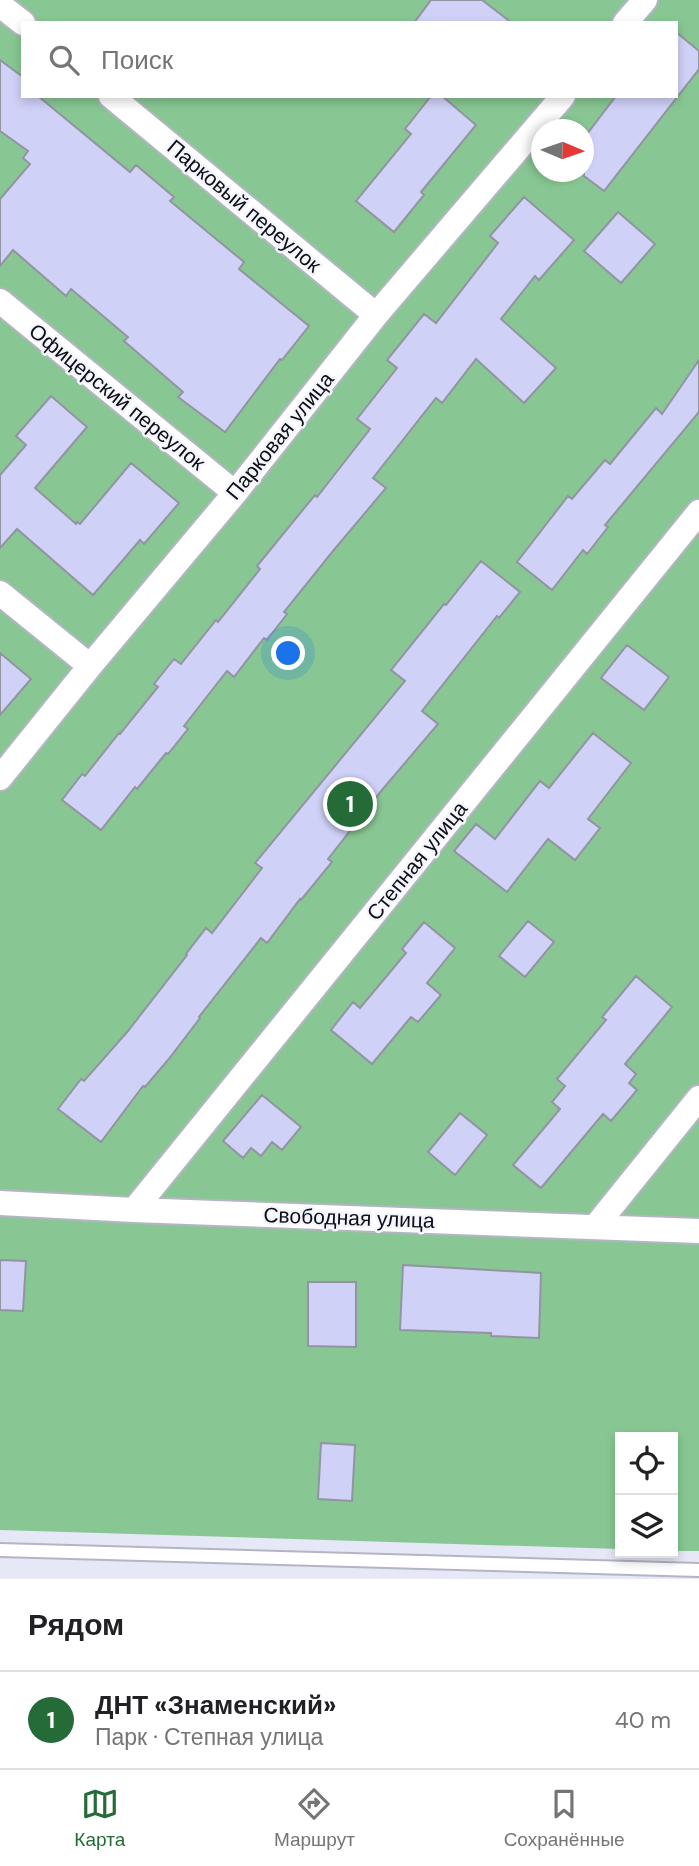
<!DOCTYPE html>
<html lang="ru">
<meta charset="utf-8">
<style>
:root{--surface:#fff;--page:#f6f6f6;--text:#202124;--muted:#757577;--line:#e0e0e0;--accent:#246b37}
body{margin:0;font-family:"DM Sans",sans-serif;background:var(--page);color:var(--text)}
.controls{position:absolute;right:21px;bottom:21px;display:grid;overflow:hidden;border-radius:0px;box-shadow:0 4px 10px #0003}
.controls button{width:63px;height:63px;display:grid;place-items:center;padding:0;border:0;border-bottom:2px solid var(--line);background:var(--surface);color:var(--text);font:35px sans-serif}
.compass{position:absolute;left:531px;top:119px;width:63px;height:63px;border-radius:50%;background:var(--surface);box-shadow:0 4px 10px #0003;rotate:92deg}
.you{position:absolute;left:289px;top:654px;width:24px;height:24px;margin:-18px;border:5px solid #fff;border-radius:50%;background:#1a73e8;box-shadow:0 0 0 10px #1a73e833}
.badge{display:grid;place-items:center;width:46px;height:46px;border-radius:50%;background:var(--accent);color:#fff;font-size:23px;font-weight:700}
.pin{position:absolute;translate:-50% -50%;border:4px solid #fff;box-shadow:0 2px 7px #0006}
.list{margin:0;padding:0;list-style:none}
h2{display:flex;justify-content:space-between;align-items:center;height:91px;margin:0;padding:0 28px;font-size:30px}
h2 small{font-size:23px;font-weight:400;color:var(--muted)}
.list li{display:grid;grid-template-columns:46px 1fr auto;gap:21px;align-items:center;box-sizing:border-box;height:98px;padding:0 28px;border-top:2px solid var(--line)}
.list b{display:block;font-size:26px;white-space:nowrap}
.list p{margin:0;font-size:23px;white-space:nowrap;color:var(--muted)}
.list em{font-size:23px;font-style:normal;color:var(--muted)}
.icon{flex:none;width:38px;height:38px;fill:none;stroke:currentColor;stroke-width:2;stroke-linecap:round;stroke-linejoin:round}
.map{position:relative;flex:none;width:699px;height:1579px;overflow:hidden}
.search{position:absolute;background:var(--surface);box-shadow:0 4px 10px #0003;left:21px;right:21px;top:21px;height:77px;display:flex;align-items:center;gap:18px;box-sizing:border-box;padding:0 24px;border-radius:0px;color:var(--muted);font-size:26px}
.sheet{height:189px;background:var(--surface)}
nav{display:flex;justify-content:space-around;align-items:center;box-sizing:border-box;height:98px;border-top:2px solid var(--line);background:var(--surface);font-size:19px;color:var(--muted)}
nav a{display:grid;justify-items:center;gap:4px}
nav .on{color:var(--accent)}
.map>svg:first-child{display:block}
.green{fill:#88c793;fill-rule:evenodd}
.building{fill:#cfd1f7;stroke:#9394a2;stroke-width:2}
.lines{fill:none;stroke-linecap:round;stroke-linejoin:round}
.lane-casing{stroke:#b4b5c4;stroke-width:16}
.street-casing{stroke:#b4b5c4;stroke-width:28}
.lane{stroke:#fff;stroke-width:12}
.street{stroke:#fff;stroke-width:24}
.labels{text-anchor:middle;stroke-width:5;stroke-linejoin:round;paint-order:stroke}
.street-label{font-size:21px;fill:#0d0e13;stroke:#f4f5fe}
</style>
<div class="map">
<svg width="699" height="1579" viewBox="0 0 699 1579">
<rect width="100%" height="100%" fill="#e6e7f7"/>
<path class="green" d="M 0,0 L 699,0 L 699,1551 L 673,1551 L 673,1437 L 620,1437 L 620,1549 L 0,1530 ZM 23,23 L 676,23 L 676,96 L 23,96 ZM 542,130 L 584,130 L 584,172 L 542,172 Z"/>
<path class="building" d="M 431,0 L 482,0 L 512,23 L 414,23 Z
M 676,32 L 699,51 L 699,69 L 604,191 L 584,176 L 584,138 L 616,96 L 676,96 Z
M 0,60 L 23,77 L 23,96 L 38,96 L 130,172 L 136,165 L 174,197 L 170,201 L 244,262 L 239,269 L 309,326 L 282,360 L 280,359 L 225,432 L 178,397 L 183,392 L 124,341 L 128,337 L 71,289 L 66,296 L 13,250 L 0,266 L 0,199 L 30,164 L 23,158 L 28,151 L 0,131 Z
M 431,96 L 442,96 L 476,125 L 421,192 L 424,195 L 394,232 L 356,201 L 411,134 L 405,129 Z
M 524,197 L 574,240 L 539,280 L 535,276 L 501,319 L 556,368 L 524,403 L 476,359 L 442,403 L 436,398 L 373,478 L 386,488 L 333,551 L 284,612 L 287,614 L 267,640 L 264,638 L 234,677 L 227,671 L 184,726 L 188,729 L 168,754 L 166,753 L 137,789 L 135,787 L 101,830 L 62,800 L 82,774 L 85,776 L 119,733 L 120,734 L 158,687 L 154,684 L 174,659 L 181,664 L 216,620 L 218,622 L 260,569 L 257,566 L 315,495 L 317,497 L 370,429 L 357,419 L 397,368 L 387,360 L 424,314 L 436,323 L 498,243 L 490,236 Z
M 618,212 L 655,244 L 621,283 L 584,251 Z
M 699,360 L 699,412 L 605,525 L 608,527 L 587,554 L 583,550 L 552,590 L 517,562 L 568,496 L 572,499 L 605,460 L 610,464 L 656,408 L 662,414 Z
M 51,396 L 87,427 L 35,488 L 76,524 L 77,522 L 80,524 L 131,463 L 179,503 L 144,544 L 140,540 L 93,595 L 17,529 L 0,548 L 0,475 L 26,445 L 16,436 Z
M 481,561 L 520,592 L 499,618 L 497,616 L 422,711 L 438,724 L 382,790 L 328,859 L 332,862 L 301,900 L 300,899 L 267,943 L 261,938 L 199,1017 L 200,1018 L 168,1060 L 145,1087 L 143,1086 L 101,1142 L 58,1109 L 81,1079 L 84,1081 L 128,1031 L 187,955 L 186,954 L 206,928 L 212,933 L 262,868 L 255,863 L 405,681 L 391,670 L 444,604 L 446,605 Z
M 627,645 L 669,677 L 644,710 L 601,678 Z
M 0,653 L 31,679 L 0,715 Z
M 593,733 L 631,763 L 588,819 L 600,828 L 575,860 L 548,839 L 507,892 L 454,851 L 476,824 L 495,839 L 540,781 L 549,788 Z
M 528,921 L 554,942 L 525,977 L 499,956 Z
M 424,922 L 455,948 L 427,983 L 441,995 L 418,1022 L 411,1017 L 372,1064 L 331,1030 L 353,1002 L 360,1008 L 406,953 L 402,949 Z
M 636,976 L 672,1007 L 625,1064 L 636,1074 L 629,1083 L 637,1090 L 611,1121 L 603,1114 L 541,1188 L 513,1165 L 560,1109 L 552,1102 L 565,1086 L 557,1079 L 606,1020 L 602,1017 Z
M 262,1095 L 301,1127 L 282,1150 L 272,1142 L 261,1156 L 251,1148 L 243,1158 L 223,1141 Z
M 460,1113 L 487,1135 L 455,1175 L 428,1152 Z
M 0,1260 L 26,1261 L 23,1311 L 0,1310 Z
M 403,1265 L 541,1273 L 539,1338 L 491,1336 L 491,1333 L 400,1330 Z
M 308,1282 L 356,1282 L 356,1347 L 308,1346 Z
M 321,1443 L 355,1445 L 352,1501 L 318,1499 Z"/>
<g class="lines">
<g class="lane-casing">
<path id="lane" d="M 0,1550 L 699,1570"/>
</g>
<g class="street-casing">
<path id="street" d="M 0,5 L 23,23
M 625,23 L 645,0
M 111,96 L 376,315
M 0,301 L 235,493
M 0,593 L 90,666
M 0,778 L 90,666 L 235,493 L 376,315 L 563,96
M 0,1203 L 134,1210 L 699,1231
M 134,1210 L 699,512
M 595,1227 L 699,1098"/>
</g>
<use href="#lane" class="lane"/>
<use href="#street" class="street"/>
</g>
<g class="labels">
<g class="street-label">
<text transform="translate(244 206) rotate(40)" y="7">Парковый переулок</text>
<text transform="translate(117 397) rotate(39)" y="7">Офицерский переулок</text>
<text transform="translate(280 436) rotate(-51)" y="7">Парковая улица</text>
<text transform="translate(417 861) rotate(-51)" y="7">Степная улица</text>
<text transform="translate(349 1218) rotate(2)" y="7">Свободная улица</text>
</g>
</g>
</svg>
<div class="controls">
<button><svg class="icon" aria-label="locate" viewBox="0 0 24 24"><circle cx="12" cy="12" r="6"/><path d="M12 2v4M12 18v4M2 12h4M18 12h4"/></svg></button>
<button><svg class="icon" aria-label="layers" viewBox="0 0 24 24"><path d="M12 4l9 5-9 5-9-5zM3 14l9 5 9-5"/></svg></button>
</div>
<svg class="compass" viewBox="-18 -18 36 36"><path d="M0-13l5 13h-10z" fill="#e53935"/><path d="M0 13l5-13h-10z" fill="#757577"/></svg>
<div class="you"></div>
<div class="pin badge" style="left:350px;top:804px">1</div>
<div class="search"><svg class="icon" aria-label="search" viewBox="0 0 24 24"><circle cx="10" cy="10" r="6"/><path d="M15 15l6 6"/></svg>Поиск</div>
</div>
<section class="sheet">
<h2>Рядом<small></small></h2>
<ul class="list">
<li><span class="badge">1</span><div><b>ДНТ «Знаменский»</b><p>Парк · Степная улица</p></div><em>40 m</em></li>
</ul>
</section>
<nav>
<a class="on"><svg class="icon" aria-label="map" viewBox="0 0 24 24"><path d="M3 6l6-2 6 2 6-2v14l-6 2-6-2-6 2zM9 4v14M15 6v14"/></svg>Карта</a>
<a><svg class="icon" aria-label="directions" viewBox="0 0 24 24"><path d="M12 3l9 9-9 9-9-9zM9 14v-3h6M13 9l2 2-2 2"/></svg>Маршрут</a>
<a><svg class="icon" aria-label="saved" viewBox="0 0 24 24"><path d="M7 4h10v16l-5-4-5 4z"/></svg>Сохранённые</a>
</nav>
